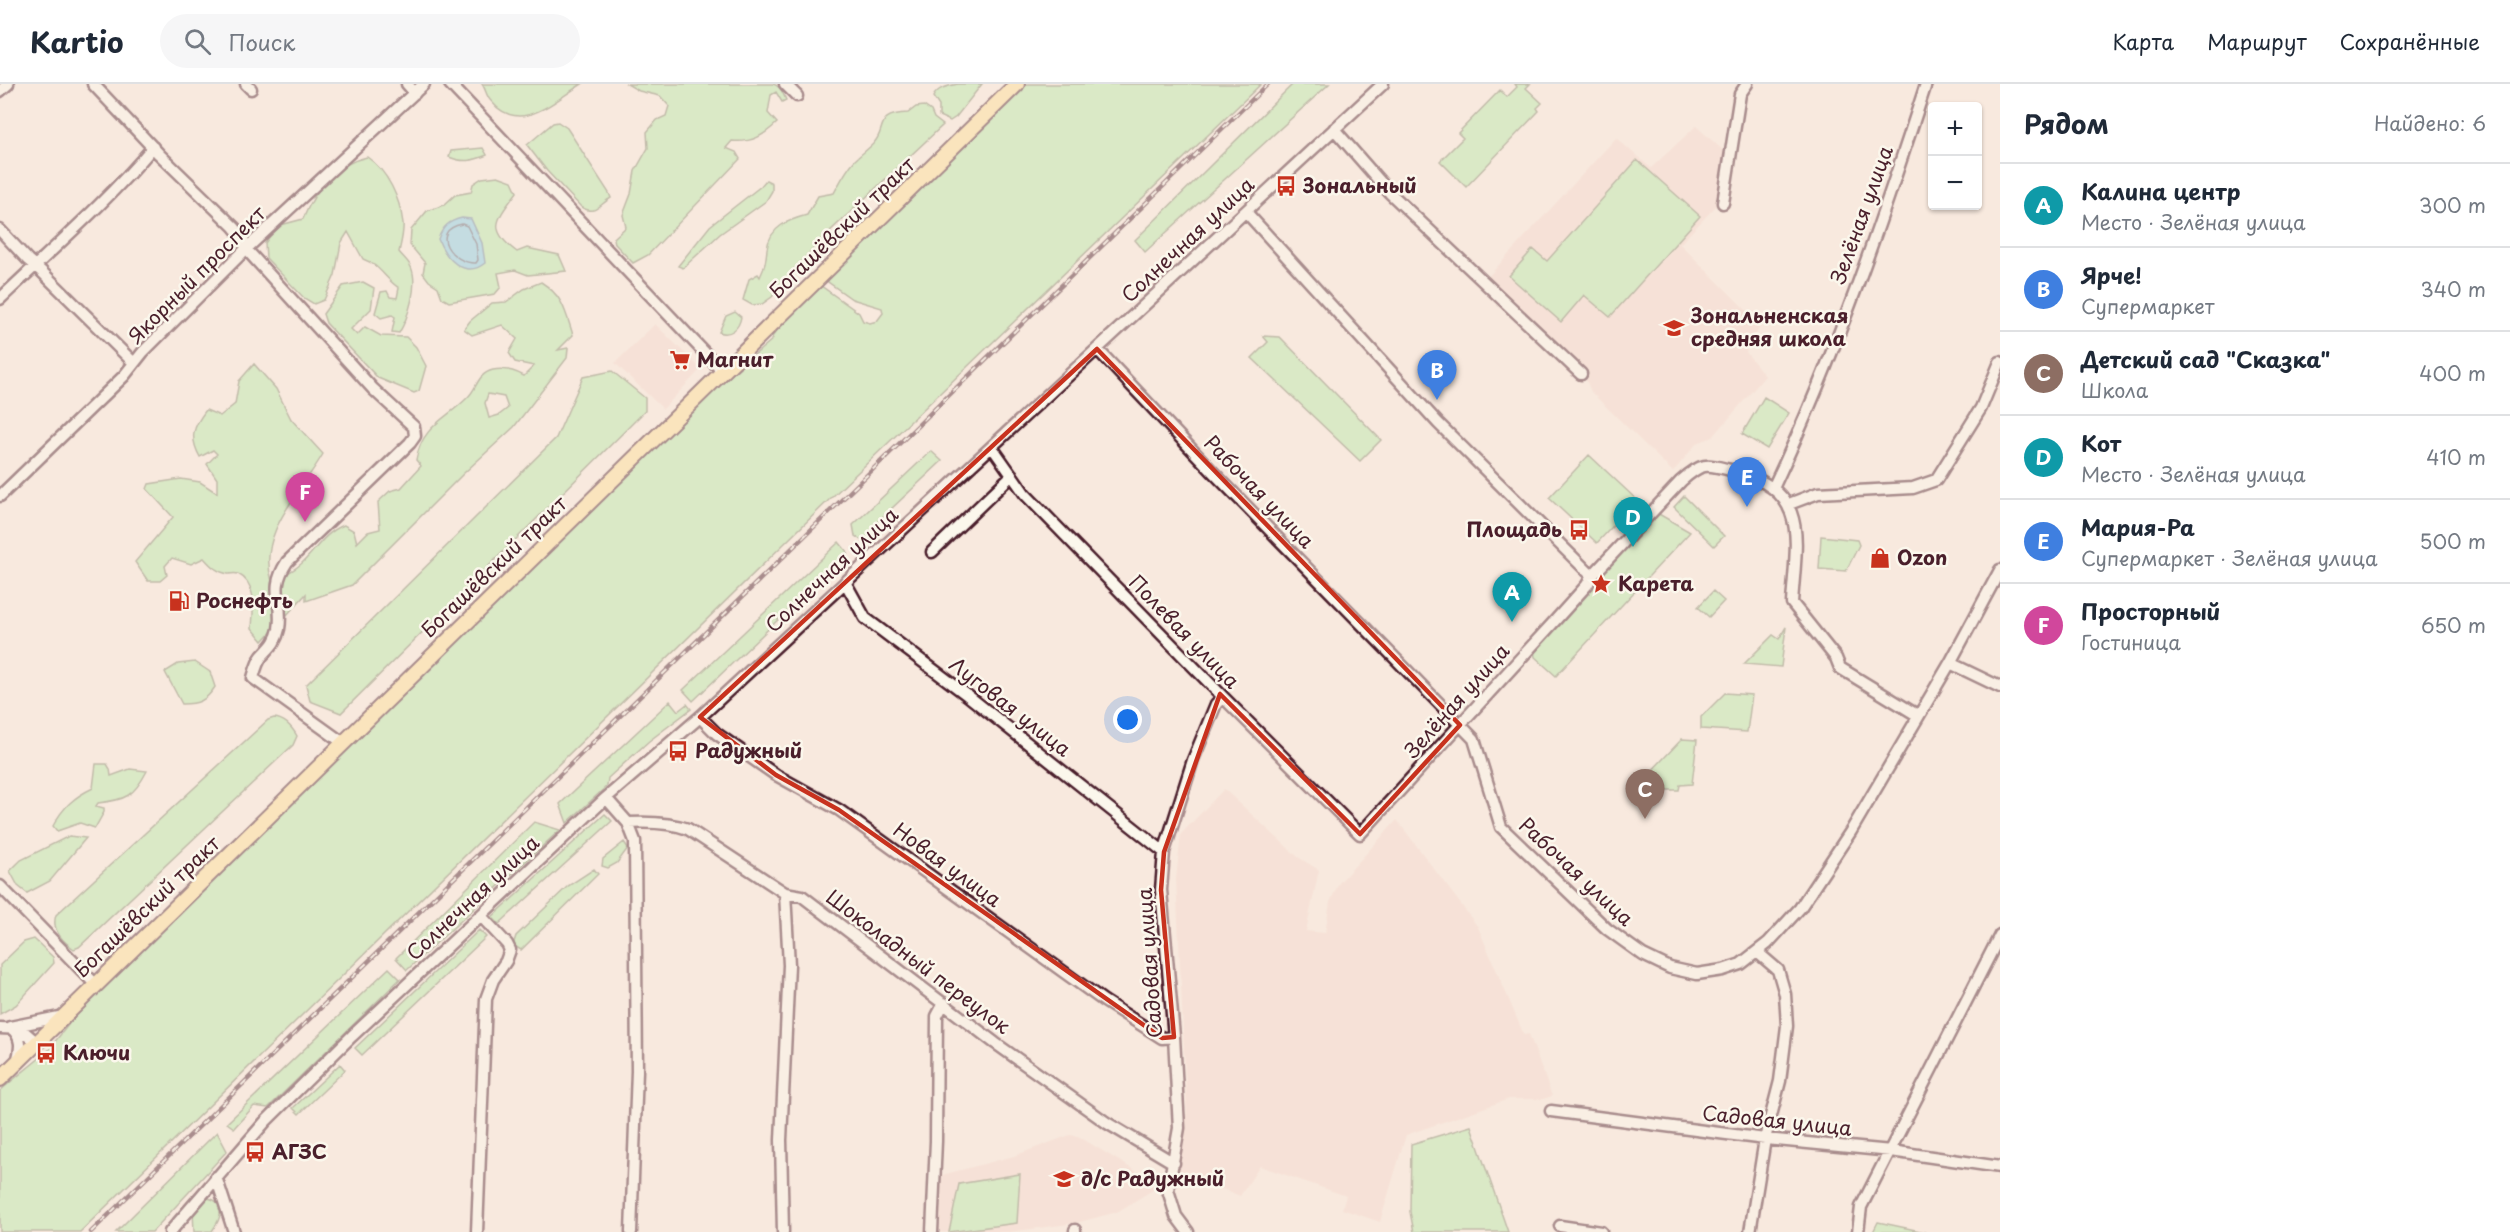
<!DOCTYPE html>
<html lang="ru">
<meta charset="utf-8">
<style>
:root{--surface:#fff;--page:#f6f6f7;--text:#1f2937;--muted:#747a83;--line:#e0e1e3;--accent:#d93025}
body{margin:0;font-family:"Playpen Sans",sans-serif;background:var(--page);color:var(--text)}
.controls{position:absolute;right:18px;top:18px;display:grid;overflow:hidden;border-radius:6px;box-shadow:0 2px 4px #0004}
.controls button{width:54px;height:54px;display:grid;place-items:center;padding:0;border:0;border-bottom:2px solid var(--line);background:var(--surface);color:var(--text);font:30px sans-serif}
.you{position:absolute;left:1128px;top:636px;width:21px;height:21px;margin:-15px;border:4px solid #fff;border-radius:50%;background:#1a73e8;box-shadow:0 0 0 9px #1a73e833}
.badge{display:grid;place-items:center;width:39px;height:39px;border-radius:50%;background:var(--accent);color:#fff;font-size:20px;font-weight:700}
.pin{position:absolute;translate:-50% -50px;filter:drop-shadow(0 2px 3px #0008)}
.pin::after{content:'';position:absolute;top:32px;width:21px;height:18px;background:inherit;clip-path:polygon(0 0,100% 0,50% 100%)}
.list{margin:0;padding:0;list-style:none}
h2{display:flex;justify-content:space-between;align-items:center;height:78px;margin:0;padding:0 24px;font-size:26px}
h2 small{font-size:20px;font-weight:400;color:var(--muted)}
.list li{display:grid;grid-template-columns:39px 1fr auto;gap:18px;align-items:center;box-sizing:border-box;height:84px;padding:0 24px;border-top:2px solid var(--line)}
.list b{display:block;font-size:22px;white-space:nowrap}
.list p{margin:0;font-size:20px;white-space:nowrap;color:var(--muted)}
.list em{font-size:20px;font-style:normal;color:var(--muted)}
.icon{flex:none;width:33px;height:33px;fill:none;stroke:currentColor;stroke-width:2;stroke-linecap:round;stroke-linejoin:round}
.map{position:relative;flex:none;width:2000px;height:1148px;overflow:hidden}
header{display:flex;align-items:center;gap:36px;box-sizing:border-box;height:84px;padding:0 30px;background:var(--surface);border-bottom:2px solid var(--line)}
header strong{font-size:28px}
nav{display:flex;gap:33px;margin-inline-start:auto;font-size:21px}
.search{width:420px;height:54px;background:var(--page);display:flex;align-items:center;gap:15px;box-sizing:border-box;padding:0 21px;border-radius:33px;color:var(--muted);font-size:22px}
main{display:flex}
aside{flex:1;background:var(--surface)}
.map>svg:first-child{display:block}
.built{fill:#f4d8ce}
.green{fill:#b6e8a9;stroke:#80846a;stroke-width:1.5;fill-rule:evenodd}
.water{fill:#85cde5;stroke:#6d879b;stroke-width:1.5}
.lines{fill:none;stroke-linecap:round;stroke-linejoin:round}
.shore{stroke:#626575;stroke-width:1.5}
.minor-casing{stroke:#4a1f2b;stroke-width:15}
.major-casing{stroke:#4a1f2b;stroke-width:18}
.minor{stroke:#fbf7ec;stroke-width:10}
.major{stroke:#fcde96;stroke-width:14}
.rail-casing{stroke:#4a1f2b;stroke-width:4.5}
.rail{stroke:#fbf7ec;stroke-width:2;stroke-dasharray:7;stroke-linecap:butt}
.marked{fill:none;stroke:#c8321e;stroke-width:4.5;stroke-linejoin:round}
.labels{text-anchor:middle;stroke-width:5;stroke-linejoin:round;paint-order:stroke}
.poi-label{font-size:20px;font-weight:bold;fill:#4a1f2b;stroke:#fbf7ec;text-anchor:start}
.street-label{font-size:20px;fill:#4a1f2b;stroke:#fbf7ec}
</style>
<header>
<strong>Kartio</strong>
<div class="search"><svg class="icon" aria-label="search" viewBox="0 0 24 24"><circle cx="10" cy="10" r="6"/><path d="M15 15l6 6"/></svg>Поиск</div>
<nav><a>Карта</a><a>Маршрут</a><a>Сохранённые</a></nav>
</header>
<main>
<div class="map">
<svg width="2000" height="1148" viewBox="0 0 2000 1148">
<rect width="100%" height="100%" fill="#f8e9de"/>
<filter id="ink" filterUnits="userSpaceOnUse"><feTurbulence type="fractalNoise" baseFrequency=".0167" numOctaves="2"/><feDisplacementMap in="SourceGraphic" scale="12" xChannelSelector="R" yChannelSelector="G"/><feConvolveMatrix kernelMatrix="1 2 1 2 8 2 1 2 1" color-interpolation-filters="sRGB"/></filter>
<g filter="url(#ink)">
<path class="built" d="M 1696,42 L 1725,68 L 1717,121 L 1680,160 L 1761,241 L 1746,268 L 1765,292 L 1713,353 L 1697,359 L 1673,388 L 1591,308 L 1581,283 L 1485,196 L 1616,54 L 1651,84 Z
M 655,240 L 701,285 L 663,325 L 615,279 Z
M 1224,705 L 1298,773 L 1319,786 L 1306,847 L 1325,849 L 1330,818 L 1339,799 L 1397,736 L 1478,843 L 1524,951 L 1529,950 L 1552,1012 L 1543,1015 L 1509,1015 L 1406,1051 L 1380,1138 L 1342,1125 L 1346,1112 L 1260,1082 L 1240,1112 L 1177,1087 L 1184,1055 L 1183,1031 L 1187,1030 L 1176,795 L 1181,750 Z
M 1070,1051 L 1078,1052 L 1144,1092 L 1164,1099 L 1117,1128 L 1076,1139 L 1009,1148 L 938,1148 L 938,1092 L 1014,1072 Z"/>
<path class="green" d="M 482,0 L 582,0 C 554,17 519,52 491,17 C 486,12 486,5 482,0 Z
M 627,0 L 772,0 C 780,1 783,9 786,16 L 782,18 L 776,8 L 771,11 L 768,29 L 777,39 C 763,52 752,59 732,57 L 726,64 L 736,68 L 740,75 L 648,171 L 633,179 L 615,160 L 614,154 L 626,143 L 623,131 L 631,110 L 635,87 L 648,64 L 647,48 L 657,36 L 666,32 L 669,22 L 660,12 L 639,7 Z
M 958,0 L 982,0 L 956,33 L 950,37 L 939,32 L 939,22 L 933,13 C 938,3 949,2 958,0 Z
M 1027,0 L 1261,0 L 831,414 L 80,1148 L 0,1148 L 0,1007 C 18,990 36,979 53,962 L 53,960 L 72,936 L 159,850 L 725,296 L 773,255 L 772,253 L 789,231 L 821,202 L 859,229 L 863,237 L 870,239 L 877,237 L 883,229 L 882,224 L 852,215 L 828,198 L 828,194 Z
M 1293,0 L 1329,0 L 1145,168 L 1135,156 Z
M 1515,0 L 1530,0 L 1526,4 L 1542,19 L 1537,24 L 1539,27 L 1466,103 L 1440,77 L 1463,54 L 1458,49 L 1500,6 L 1507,13 L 1517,3 Z
M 924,22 L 931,27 L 934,34 L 943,41 L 828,149 L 786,194 L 772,213 L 762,220 L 752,221 L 743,216 L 749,195 L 758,190 L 760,193 C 765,183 766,176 767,165 C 770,142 789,136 807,131 L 818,112 L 834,109 C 840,98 846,86 855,76 C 860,71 867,66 873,60 C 888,45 873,30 908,29 L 916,23 Z
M 558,38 L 567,44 L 609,109 L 611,114 C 598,121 596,132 581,123 L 547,87 L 527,61 L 553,39 Z
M 483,64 L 487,71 C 473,77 463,79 449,73 L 451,67 Z
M 367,73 C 388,87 400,115 403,139 C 404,148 401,159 399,168 C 403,173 409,178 411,183 C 419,201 408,234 399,249 L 392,248 L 395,233 L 392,231 L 381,234 L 375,229 L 381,208 L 387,207 L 390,213 L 397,214 L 399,204 C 385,195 380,181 363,175 L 348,148 L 341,159 L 335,191 L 324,216 L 314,220 L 304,214 L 266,174 L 265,159 L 277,142 L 303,135 C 315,106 334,80 367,73 Z
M 1637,76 L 1700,132 L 1610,233 L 1584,211 L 1561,238 L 1509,192 L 1533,165 L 1547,177 Z
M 498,92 L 512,97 L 517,108 C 497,135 486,145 517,168 L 527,164 L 559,171 L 566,187 L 528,191 L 515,186 L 498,189 L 501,203 L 495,210 L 449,218 L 442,214 L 438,203 L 429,197 L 423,189 L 425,179 L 410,161 L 411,146 L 427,127 L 444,121 L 455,111 L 471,108 L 473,100 L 482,94 Z
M 766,96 L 772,99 L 772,107 L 766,117 L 720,150 L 683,184 L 678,182 L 710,142 L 761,102 Z
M 363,198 L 374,204 L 371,225 L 351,245 L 357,251 L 365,243 L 381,252 L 406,253 L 416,263 L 426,282 L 419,307 L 414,309 L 378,294 L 326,239 L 323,230 L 343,202 Z
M 541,198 C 563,212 565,226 573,251 L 558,266 L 568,264 L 567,274 L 514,343 L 464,389 L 352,501 L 306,517 L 306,510 L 263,557 L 252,544 C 253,526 258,500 238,490 C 235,489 231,490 228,490 C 217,488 211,482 204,474 L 191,480 L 172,474 L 165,482 L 167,491 L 160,497 L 148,497 L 135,478 L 173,433 L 147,405 L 149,400 L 181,395 L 200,398 L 217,409 L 217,395 L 207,380 L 217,370 L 213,366 L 200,373 C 189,353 193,343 206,326 L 220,332 L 235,320 L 239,297 L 254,280 L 276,305 L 291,335 L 323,370 C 302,407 256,450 272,497 C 283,492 292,488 301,480 C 316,466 324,449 344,441 L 354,447 L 357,459 L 368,448 L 380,445 L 378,418 L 390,407 L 401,404 L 421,382 L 416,376 C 422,341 447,335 468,313 C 478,303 477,290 493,286 C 503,284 515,287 524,292 L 534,282 L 515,278 L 509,269 L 517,255 L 502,241 L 472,251 L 464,245 L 470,237 L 492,219 L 506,218 L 524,205 ZM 488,310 L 504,313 L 508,324 L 499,331 L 489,334 L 485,319 Z
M 735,228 L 741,233 C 739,245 730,252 719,248 L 726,232 Z
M 1263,252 L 1280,253 L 1381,356 L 1360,377 L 1252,274 L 1268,258 Z
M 612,287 L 645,314 L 645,327 L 341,629 L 310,617 L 306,601 L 556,354 L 583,293 Z
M 1764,313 L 1789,329 L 1767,365 L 1742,350 Z
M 931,367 L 942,377 L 872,443 L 875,450 L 867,460 L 855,452 L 853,441 Z
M 1589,371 L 1637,416 L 1597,459 L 1549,414 Z
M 1684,412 L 1724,452 L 1714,462 L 1674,423 Z
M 1657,429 L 1690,448 L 1556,592 L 1535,573 L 1534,565 Z
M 1821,452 L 1857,456 L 1859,461 L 1846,487 L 1819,485 Z
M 839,458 L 848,469 L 693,617 L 683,606 Z
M 1713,507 L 1724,517 L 1709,533 L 1698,523 Z
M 1786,543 L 1781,583 L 1744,580 L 1773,551 L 1779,555 Z
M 195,578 L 210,588 L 215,603 C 206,617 198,620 182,620 L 165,588 L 178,580 Z
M 1725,609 L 1752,611 L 1747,648 L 1701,645 L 1701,633 Z
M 670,617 L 678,627 L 687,620 L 691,625 L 649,657 L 608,694 L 607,702 L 567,739 L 560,720 Z
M 274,634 C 284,635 292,643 297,652 L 293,661 L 79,863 L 74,865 C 62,857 51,846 56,831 L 268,636 Z
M 1682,655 L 1697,656 L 1692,700 L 1680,701 L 1679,706 L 1658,706 L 1644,695 Z
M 96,680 L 107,680 L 110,685 L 111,692 L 130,685 L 147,687 C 134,712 126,716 98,719 L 96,722 L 104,724 L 104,728 L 95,744 L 80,739 L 57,747 L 53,742 C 63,723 74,713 93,704 Z
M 605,730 L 612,737 L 499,840 L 492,833 Z
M 534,738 L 560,746 L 407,886 L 396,874 Z
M 69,752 L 86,754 L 50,797 L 27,809 L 18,802 L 10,787 L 21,776 Z
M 624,758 L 628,764 L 617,779 L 608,784 L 602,782 L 603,775 Z
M 594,785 L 598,790 L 521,866 L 513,861 L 516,852 L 568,802 Z
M 479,846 L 486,853 L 362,971 L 355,964 Z
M 34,855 L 53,873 L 54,879 L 16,921 L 0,930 L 0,881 L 24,858 Z
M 389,884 L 400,895 L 268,1024 L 254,1022 L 234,1044 L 227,1039 Z
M 340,980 L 345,986 L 299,1030 L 293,1024 Z
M 1471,1042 L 1508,1148 L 1414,1148 L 1410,1128 L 1411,1060 Z
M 217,1048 L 227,1067 L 152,1148 L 116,1148 Z
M 1020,1090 L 1017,1139 L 949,1148 L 959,1100 Z
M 208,1114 C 227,1118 221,1135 212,1147 L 194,1148 L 193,1127 L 202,1117 Z
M 1878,1138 L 1925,1148 L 1873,1148 Z"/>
<path class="water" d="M 462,134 L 471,135 L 482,159 L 485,179 C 464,196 445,173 438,155 C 443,142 449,137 462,134 Z"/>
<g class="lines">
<path class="shore" d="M 462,140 L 467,142 L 476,160 L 478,176 L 476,179 C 452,180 428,147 462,140 Z"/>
<g class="minor-casing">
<path id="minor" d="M 93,0 L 159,70 L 234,143 L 243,154 L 246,165 L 373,305 L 414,343 L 415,352 L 410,359 L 287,478 C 268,507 284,517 279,545 C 276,559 270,563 262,572 C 257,578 255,587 253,594 L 342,658
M 246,0 L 251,5
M 407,0 L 415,9
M 450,0 L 722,287
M 785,0 L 797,12
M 0,7 L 8,0
M 1334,45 L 1390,109 L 1581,290
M 1723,119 L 1740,10 L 1747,0
M 1246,128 L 1438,339 L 1592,492
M 0,146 L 28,176 L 41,187 L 134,279
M 0,215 C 52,165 106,119 153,63
M 1097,265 L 1213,388 L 1474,655 L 1501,743 L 1607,845 L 1643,871 L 1670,884 L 1697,890 L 1723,886 L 1741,880 L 1768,859 L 1800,824 L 1851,747 L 1950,579 L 2000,486
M 992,363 L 1025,410 L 1223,613 L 1360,750 L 1552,540 L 1587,501 L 1592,492 L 1681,397 C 1703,377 1707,380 1734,387 C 1811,407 1796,455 1792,519 L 1836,574 L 1840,584 L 1917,631
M 1774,402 C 1835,273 1882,136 1926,0
M 0,412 L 124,292 L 143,268 L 246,165 L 424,0
M 1789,420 L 1818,409 L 1913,404 L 1936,396 L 1981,324 L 2000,278
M 932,468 L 1012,391
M 845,498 L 865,534 L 967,611 L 1164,768
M 1950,579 L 2000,603
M 700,633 L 717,650 L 776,691 L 839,726 L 1104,917 L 1162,954 L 1174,953
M 606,714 L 628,739 L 635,757 L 637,987 L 631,1148
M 628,739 C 648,738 669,738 688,745 L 785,809 L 802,812 L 995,959 L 1107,1039 L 1174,1079
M 0,802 L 95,900
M 10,943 L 64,932
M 10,943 C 23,953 21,964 17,978
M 0,944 L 21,945 L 37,959
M 1551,1027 L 1765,1055 L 1891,1067 L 2000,1083
M 216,1093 L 234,1148
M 1560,1142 L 1601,1148
M 1075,1146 L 1075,1148
M 170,1148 L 265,1038 L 352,952 L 606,714 L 700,633 L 1383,0
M 477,1148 L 486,915 L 493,896 L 506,877 L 510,866 L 507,860 L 481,832
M 783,1148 L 781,1056 L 789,881 L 785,809
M 932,1148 L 936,1057 L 937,932 L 944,919
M 1188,1148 L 1176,1132 L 1168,1106 L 1179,1044 L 1174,953 L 1161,806 L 1164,768 L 1193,676 L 1216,620 L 1223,613
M 1750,1148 L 1765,1055 L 1780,997 L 1787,942 L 1785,910 L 1778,886 L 1757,868
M 1858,1148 L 1861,1123 L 2000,851"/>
</g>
<g class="major-casing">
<path id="major" d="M 0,995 L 1017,0"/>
</g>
<use href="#minor" class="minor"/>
<use href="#major" class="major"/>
<g class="rail-casing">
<path id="rail" d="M 91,1148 L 1268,0"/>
</g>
<use href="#rail" class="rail"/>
</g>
</g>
<path d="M0 0H2000V1148H0ZM 1097,265 L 1460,641 L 1360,750 L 1220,610 L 1164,768 L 1161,806 L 1174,953 L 1162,954 L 839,726 L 776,691 L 700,633 Z" fill="#f8e9de" fill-opacity=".55" fill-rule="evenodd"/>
<path class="marked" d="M 1097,265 L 1460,641 L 1360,750 L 1220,610 L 1164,768 L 1161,806 L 1174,953 L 1162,954 L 839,726 L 776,691 L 700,633 Z"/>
<defs>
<g id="bus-bare" transform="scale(1.62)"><path d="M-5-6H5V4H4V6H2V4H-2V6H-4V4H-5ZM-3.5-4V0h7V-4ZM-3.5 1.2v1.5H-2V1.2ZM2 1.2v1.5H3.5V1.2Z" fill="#c8321e" stroke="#fbf7ec" stroke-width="2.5" paint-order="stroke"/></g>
<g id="school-bare" transform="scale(1.62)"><path d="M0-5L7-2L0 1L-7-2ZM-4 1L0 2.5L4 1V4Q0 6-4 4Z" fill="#c8321e" stroke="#fbf7ec" stroke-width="2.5" paint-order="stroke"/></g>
<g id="supermarket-bare" transform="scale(1.62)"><path d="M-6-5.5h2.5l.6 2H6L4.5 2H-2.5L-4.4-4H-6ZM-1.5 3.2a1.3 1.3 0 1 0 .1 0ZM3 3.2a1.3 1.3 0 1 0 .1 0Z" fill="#c8321e" stroke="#fbf7ec" stroke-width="2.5" paint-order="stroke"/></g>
<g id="shop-bare" transform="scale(1.62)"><path d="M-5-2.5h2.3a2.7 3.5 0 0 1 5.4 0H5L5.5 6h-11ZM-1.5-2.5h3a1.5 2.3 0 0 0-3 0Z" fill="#c8321e" stroke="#fbf7ec" stroke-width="2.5" paint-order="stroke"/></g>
<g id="sight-bare" transform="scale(1.62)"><path d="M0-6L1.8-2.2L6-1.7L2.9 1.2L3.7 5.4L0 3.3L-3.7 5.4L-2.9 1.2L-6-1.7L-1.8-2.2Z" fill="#c8321e" stroke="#fbf7ec" stroke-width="2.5" paint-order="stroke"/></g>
<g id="fuel-bare" transform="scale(1.62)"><path d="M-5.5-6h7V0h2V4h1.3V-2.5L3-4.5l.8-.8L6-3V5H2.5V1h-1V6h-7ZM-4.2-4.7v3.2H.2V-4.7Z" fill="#c8321e" stroke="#fbf7ec" stroke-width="2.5" paint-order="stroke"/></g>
</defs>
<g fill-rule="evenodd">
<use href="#bus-bare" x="1286" y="102"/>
<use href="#school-bare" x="1674" y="244"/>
<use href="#supermarket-bare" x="680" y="276"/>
<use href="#bus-bare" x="1579" y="446"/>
<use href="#shop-bare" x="1880" y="474"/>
<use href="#sight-bare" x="1601" y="500"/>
<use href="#fuel-bare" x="179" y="517"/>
<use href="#bus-bare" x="678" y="667"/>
<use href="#bus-bare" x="46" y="969"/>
<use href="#bus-bare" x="255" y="1068"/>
<use href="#school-bare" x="1064" y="1095"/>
</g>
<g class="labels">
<g class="poi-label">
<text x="1303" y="109">Зональный</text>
<text x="1691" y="239">Зональненская<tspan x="1691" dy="23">средняя школа</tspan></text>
<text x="697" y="283">Магнит</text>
<text x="1562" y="453" text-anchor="end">Площадь</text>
<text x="1897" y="481">Ozon</text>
<text x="1618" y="507">Карета</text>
<text x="196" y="524">Роснефть</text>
<text x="695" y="674">Радужный</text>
<text x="63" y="976">Ключи</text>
<text x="272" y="1075">АГЗС</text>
<text x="1081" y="1102">д/с Радужный</text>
</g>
<g class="street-label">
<text transform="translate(1862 131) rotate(-70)" y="7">Зелёная улица</text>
<text transform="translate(842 144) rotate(-44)" y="7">Богашёвский тракт</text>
<text transform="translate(1188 156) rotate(-43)" y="7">Солнечная улица</text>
<text transform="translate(197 191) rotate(-45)" y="7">Якорный проспект</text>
<text transform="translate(1259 408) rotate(46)" y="7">Рабочая улица</text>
<text transform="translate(494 483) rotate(-44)" y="7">Богашёвский тракт</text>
<text transform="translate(832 486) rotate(-43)" y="7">Солнечная улица</text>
<text transform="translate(1184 548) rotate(46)" y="7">Полевая улица</text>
<text transform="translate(1457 617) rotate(-48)" y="7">Зелёная улица</text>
<text transform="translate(1010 623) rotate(38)" y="7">Луговая улица</text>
<text transform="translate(947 781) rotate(36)" y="7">Новая улица</text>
<text transform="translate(1576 788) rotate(43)" y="7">Рабочая улица</text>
<text transform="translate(473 814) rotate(-43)" y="7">Солнечная улица</text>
<text transform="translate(147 823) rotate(-44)" y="7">Богашёвский тракт</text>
<text transform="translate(918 878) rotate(37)" y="7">Шоколадный переулок</text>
<text transform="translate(1150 879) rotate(-94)" y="7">Садовая улица</text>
<text transform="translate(1777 1037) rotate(6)" y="7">Садовая улица</text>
</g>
</g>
</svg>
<div class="controls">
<button>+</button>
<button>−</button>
</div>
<div class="you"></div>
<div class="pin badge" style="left:1512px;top:538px;background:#0f9aa8">A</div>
<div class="pin badge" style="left:1437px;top:316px;background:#3f7fe0">B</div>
<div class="pin badge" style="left:1645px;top:735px;background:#8d6e63">C</div>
<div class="pin badge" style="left:1633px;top:463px;background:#0f9aa8">D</div>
<div class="pin badge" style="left:1747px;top:423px;background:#3f7fe0">E</div>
<div class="pin badge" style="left:305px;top:438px;background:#d1479c">F</div>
</div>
<aside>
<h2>Рядом<small>Найдено: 6</small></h2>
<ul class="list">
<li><span class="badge" style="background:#0f9aa8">A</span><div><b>Калина центр</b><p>Место · Зелёная улица</p></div><em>300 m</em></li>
<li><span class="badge" style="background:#3f7fe0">B</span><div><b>Ярче!</b><p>Супермаркет</p></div><em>340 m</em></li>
<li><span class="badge" style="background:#8d6e63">C</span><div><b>Детский сад &quot;Сказка&quot;</b><p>Школа</p></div><em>400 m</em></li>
<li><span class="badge" style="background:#0f9aa8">D</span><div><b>Кот</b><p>Место · Зелёная улица</p></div><em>410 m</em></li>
<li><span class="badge" style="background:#3f7fe0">E</span><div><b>Мария-Ра</b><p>Супермаркет · Зелёная улица</p></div><em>500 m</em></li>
<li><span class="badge" style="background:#d1479c">F</span><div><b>Просторный</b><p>Гостиница</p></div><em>650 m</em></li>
</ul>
</aside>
</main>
